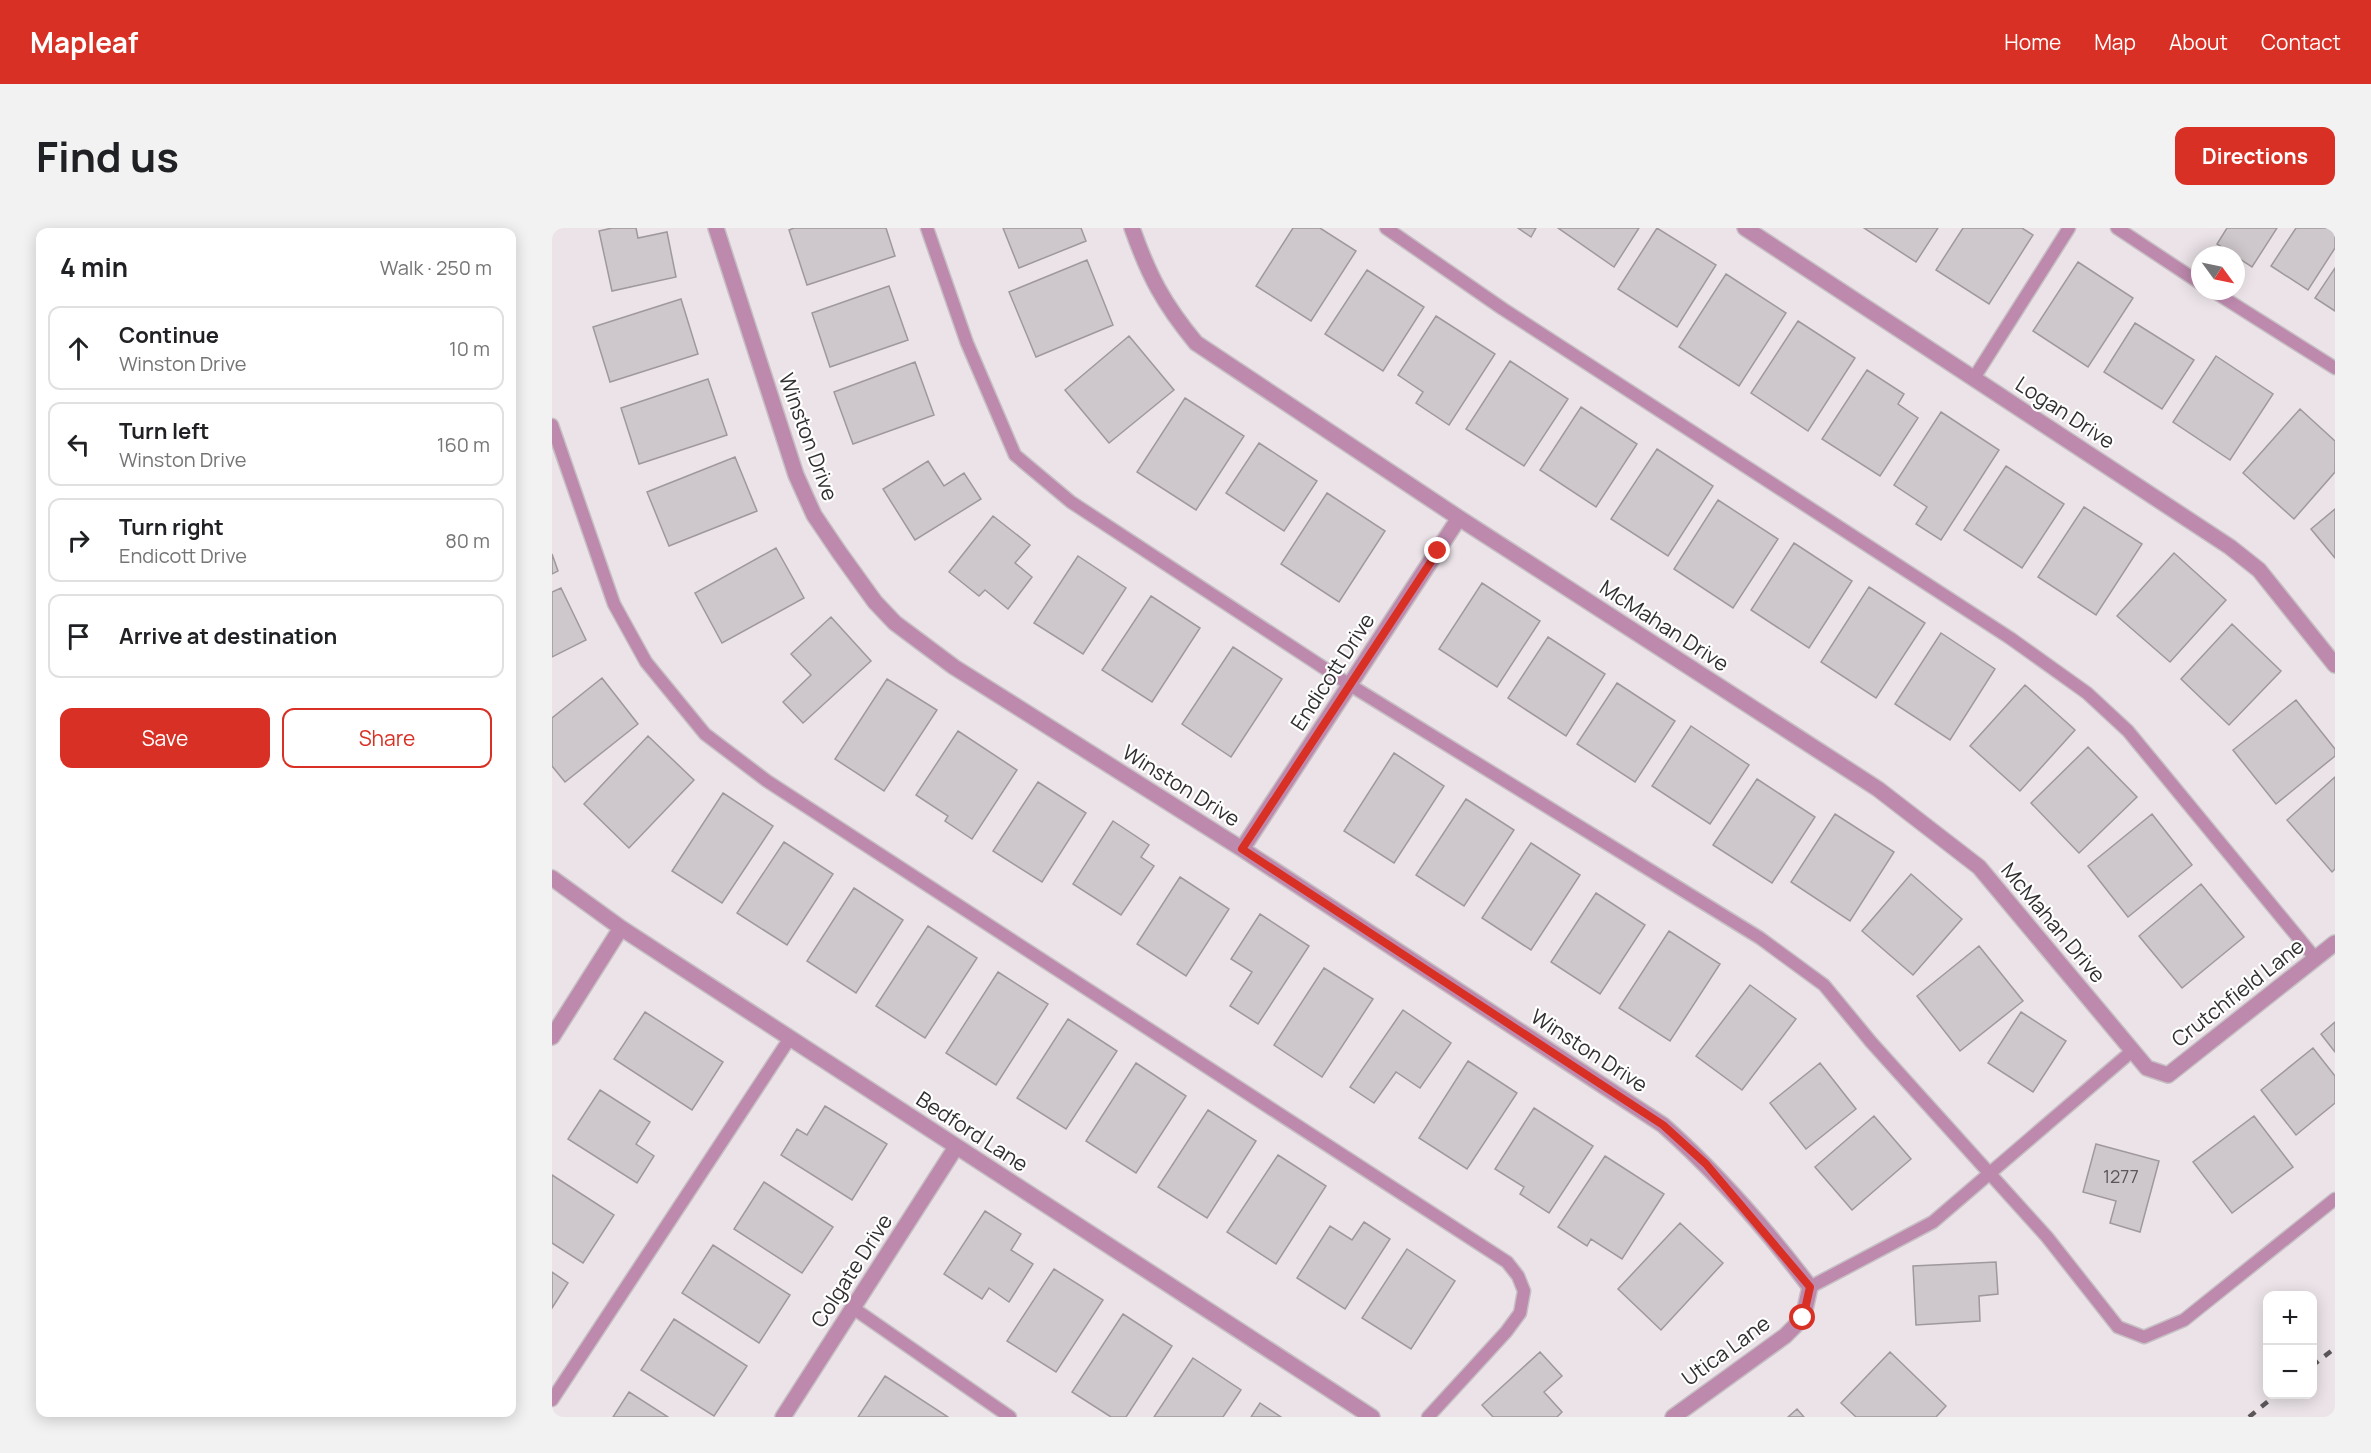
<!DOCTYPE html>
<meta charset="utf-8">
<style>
:root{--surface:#fff;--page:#f2f2f2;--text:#202124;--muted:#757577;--line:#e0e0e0;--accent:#d93025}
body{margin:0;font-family:Manrope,sans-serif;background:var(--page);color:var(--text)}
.controls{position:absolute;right:18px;bottom:18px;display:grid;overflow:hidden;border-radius:12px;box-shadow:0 3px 15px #0003}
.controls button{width:54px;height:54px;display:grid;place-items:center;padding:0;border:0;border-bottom:2px solid var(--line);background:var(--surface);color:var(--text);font:30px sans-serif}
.compass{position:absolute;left:1639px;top:18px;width:54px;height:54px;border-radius:50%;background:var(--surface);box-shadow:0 3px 15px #0003;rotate:123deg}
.stop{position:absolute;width:18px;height:18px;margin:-14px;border:4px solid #d93025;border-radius:50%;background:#fff}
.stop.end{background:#d93025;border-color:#fff;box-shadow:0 2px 6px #0008}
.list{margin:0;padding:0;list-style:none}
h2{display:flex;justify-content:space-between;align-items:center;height:78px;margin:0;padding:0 24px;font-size:26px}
h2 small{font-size:20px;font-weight:400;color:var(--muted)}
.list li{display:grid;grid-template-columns:39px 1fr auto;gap:18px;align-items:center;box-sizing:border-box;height:84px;margin:0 12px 12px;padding:0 12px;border:2px solid var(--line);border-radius:12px}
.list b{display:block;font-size:22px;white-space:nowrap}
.list p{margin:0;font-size:20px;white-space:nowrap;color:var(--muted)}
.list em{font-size:20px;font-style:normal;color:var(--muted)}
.actions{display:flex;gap:12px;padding:18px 24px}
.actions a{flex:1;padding:14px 0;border:2px solid var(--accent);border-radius:12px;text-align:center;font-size:21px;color:var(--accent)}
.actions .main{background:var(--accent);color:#fff}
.icon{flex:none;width:33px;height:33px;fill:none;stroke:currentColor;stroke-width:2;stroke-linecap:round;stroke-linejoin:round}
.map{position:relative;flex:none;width:1783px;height:1189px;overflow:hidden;border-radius:12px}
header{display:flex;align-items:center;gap:36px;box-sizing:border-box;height:84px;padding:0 30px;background:var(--accent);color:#fff}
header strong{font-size:28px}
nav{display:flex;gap:33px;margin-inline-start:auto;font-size:21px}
.intro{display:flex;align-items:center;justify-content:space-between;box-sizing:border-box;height:144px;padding:0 36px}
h1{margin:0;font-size:42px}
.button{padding:15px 27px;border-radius:12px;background:var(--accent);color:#fff;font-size:21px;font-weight:700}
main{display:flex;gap:36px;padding:0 36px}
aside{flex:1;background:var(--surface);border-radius:12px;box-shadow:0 3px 15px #0003}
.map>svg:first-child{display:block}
.building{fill:#cec7cc;stroke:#9f989c;stroke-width:1.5}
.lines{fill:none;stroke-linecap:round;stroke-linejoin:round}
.lane-casing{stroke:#c6bfc3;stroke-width:15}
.street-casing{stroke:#c6bfc3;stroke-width:18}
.lane{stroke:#bd89ad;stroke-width:12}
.street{stroke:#bd89ad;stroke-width:15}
.rail{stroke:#5b5759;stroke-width:4.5;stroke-dasharray:8 8;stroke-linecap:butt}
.route{stroke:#d93025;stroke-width:8}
.labels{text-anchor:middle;stroke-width:4.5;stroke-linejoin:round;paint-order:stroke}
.number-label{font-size:18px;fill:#595558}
.street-label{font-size:21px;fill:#322f31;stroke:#fff}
</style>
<header>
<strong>Mapleaf</strong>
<nav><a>Home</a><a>Map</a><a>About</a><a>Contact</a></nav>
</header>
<div class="intro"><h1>Find us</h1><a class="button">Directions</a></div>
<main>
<aside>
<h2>4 min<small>Walk · 250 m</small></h2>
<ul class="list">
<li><svg class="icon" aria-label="ahead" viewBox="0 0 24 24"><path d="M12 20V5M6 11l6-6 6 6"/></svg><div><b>Continue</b><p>Winston Drive</p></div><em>10 m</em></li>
<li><svg class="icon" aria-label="left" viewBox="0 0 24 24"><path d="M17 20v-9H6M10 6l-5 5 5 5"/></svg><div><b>Turn left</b><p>Winston Drive</p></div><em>160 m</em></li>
<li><svg class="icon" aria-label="right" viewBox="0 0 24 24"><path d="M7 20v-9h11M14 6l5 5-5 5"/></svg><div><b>Turn right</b><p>Endicott Drive</p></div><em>80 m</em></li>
<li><svg class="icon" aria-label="arrive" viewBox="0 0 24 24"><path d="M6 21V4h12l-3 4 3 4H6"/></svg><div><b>Arrive at destination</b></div></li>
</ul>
<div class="actions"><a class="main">Save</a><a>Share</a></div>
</aside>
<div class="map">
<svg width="1783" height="1189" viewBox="0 0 1783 1189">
<rect width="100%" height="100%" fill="#ebe3e8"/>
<path class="building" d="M 60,0 L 84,0 L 86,10 L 115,4 L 124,49 L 60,63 L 47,3 Z
M 242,0 L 334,0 L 343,28 L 255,57 L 237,2 Z
M 451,0 L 529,0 L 534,13 L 467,40 Z
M 741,0 L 768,0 L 804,23 L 759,93 L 704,58 Z
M 966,0 L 984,0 L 979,9 Z
M 1006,0 L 1087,0 L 1062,39 Z
M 1105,0 L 1164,37 L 1125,99 L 1066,61 Z
M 1312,0 L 1386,0 L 1364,34 Z
M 1411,0 L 1470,0 L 1481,7 L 1437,76 L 1384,42 Z
M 1675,0 L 1725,0 L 1700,39 L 1665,16 Z
M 1744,0 L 1783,0 L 1783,20 L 1756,62 L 1719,38 Z
M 535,32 L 561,97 L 484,129 L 457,64 Z
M 1526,34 L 1581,70 L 1536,139 L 1481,103 Z
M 1783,40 L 1783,83 L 1763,70 Z
M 815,42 L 872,79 L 831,143 L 773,106 Z
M 1174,46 L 1234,85 L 1187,158 L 1127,119 Z
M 337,58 L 356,112 L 278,139 L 260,85 Z
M 129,71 L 146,126 L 58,154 L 41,99 Z
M 884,88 L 943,126 L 897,197 L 864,175 L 871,164 L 846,147 Z
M 1246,93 L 1303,130 L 1256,203 L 1199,165 Z
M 1583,95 L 1642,132 L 1610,181 L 1552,144 Z
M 577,108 L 622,162 L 557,215 L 513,162 Z
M 1664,128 L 1721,166 L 1678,232 L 1621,194 Z
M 958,133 L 1016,171 L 972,238 L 914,201 Z
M 363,134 L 382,187 L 301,216 L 282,164 Z
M 1315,142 L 1352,166 L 1346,176 L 1366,190 L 1328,248 L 1270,211 Z
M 156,151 L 175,207 L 87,236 L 69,180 Z
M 633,170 L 692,208 L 644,282 L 585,244 Z
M 1029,179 L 1085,216 L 1044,279 L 988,242 Z
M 1748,181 L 1783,213 L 1783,244 L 1742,291 L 1691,245 Z
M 1389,184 L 1447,222 L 1389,312 L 1364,296 L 1375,279 L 1342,257 Z
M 707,215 L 765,253 L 732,303 L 674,265 Z
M 1105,221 L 1161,258 L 1116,328 L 1059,291 Z
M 183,229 L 205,283 L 117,318 L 95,264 Z
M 376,233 L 392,258 L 412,245 L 429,271 L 363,312 L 331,261 Z
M 1454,238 L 1512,276 L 1470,340 L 1412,302 Z
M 775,265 L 833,303 L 787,374 L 729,336 Z
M 1166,272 L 1226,311 L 1181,380 L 1122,341 Z
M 1532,279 L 1590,316 L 1544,387 L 1486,349 Z
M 1783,281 L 1783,330 L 1759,301 Z
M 441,288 L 478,317 L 463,335 L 480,349 L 456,381 L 433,362 L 427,368 L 397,344 Z
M 1242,315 L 1300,353 L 1257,420 L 1199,382 Z
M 224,320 L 252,370 L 170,415 L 143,365 Z
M 1622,325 L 1674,372 L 1618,434 L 1565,388 Z
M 0,326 L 6,343 L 0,346 Z
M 526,328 L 574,360 L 531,426 L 482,395 Z
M 930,355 L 988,393 L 945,459 L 887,421 Z
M 1317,359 L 1373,395 L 1324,470 L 1269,434 Z
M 9,360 L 34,412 L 0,429 L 0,364 Z
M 599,368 L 648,400 L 600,474 L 550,442 Z
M 279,389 L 319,433 L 251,495 L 231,474 L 259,447 L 239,426 Z
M 1680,396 L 1729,443 L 1677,497 L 1629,451 Z
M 1389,405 L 1443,441 L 1398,512 L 1343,476 Z
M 996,409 L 1053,446 L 1014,508 L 956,470 Z
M 681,419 L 730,451 L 679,529 L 630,496 Z
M 50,450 L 86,496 L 13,554 L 0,538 L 0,490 Z
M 335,451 L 385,482 L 332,563 L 283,531 Z
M 1065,455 L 1123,493 L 1083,554 L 1025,516 Z
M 1473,457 L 1523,502 L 1468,563 L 1418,518 Z
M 1744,472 L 1783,521 L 1783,528 L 1724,576 L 1681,522 Z
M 1139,498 L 1197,537 L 1158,596 L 1100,558 Z
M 406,503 L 465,542 L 420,611 L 393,593 L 396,588 L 364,567 Z
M 96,508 L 142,552 L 77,620 L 32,576 Z
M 1536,519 L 1585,569 L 1527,625 L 1479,575 Z
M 842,525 L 892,558 L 842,635 L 792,603 Z
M 1783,549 L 1783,641 L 1780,644 L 1735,592 Z
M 1205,551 L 1263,589 L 1220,655 L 1161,617 Z
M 486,554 L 534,585 L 490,654 L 441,623 Z
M 171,565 L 221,598 L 170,675 L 120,643 Z
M 914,571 L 962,602 L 912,678 L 864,647 Z
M 1283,586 L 1342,624 L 1298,693 L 1239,654 Z
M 1600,586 L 1640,637 L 1576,689 L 1536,638 Z
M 561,593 L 597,617 L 589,629 L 602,638 L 569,687 L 521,656 Z
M 232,614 L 281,646 L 235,717 L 185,685 Z
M 979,615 L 1028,647 L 979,722 L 930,690 Z
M 1359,646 L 1410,691 L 1361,747 L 1310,703 Z
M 628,649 L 677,681 L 634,748 L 585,716 Z
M 1649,656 L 1692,709 L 1630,760 L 1587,708 Z
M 302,660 L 351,692 L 304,765 L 255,733 Z
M 1044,665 L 1093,697 L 1048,766 L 999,734 Z
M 708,686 L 757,718 L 706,796 L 678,778 L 700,744 L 679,731 Z
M 376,698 L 425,730 L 373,810 L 324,778 Z
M 1117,703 L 1168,736 L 1118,813 L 1067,780 Z
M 1427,718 L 1471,773 L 1408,823 L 1365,768 Z
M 772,740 L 821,771 L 770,849 L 722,817 Z
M 446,744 L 496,776 L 444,857 L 394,825 Z
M 1198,757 L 1244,791 L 1190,862 L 1144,828 Z
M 851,782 L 899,815 L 868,860 L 844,844 L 822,875 L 798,859 Z
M 93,784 L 171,834 L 140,882 L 62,831 Z
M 1469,784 L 1514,813 L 1481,864 L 1436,835 Z
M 516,791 L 565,823 L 514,901 L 465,870 Z
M 1783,794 L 1783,824 L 1769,806 Z
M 1761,820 L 1783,848 L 1783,875 L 1744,907 L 1709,862 Z
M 916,833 L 965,865 L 915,941 L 867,910 Z
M 584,835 L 634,868 L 584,945 L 534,913 Z
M 1268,835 L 1304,881 L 1254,921 L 1218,875 Z
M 48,862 L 98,894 L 84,916 L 102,928 L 85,955 L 16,911 Z
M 273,878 L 335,916 L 300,972 L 229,927 L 245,901 L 255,907 Z
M 982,880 L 1041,918 L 997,985 L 968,966 L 972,959 L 943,941 Z
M 656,882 L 704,913 L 655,990 L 606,959 Z
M 1322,888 L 1359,931 L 1300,982 L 1263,939 Z
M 1702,888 L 1741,939 L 1680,985 L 1641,934 Z
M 1544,916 L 1607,933 L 1588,1004 L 1558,995 L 1564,973 L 1531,964 Z
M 726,927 L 774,958 L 724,1036 L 675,1004 Z
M 1053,928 L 1112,966 L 1070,1031 L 1039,1011 L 1035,1018 L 1006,999 Z
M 0,947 L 62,987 L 31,1035 L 0,1015 Z
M 212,954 L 281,999 L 250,1045 L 182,1001 Z
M 433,983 L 469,1006 L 459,1022 L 481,1036 L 457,1074 L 437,1060 L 430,1071 L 392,1046 Z
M 812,994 L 838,1011 L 793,1081 L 745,1050 L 778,998 L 800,1012 Z
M 1128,995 L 1171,1035 L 1109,1102 L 1066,1061 Z
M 161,1017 L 238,1067 L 207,1115 L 130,1065 Z
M 855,1021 L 903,1053 L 859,1121 L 810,1090 Z
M 1444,1034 L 1446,1066 L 1427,1068 L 1428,1093 L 1364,1097 L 1361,1038 Z
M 502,1041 L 551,1072 L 504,1144 L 455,1113 Z
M 0,1044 L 16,1055 L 0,1080 Z
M 571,1086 L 620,1118 L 574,1189 L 559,1189 L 520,1164 Z
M 122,1091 L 195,1138 L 162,1188 L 89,1142 Z
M 988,1124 L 1010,1148 L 992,1164 L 1010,1184 L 1005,1189 L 941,1189 L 930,1177 Z
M 1338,1124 L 1394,1178 L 1384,1189 L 1304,1189 L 1289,1175 Z
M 641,1130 L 689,1162 L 671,1189 L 602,1189 Z
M 333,1148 L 396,1189 L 306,1189 Z
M 77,1164 L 116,1189 L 61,1189 Z
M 708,1175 L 729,1189 L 699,1189 Z
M 1245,1181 L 1252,1189 L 1236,1189 Z"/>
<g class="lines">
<g class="lane-casing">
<path id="lane" d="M 375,0 L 415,115 L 463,227 L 519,274 L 798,457 L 1208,710 L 1272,757 L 1319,814 L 1495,1009 L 1566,1099 L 1592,1109 L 1632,1092 L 1783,971
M 834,0 L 951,81 L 1458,410 L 1535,465 L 1576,503 L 1763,730
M 1565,0 L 1648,55
M 1661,63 L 1783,140
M 1422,150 L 1517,0
M 0,197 L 62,376 L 94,434 L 153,506 L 215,553 L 955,1034 L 966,1048 L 972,1063 L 968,1085 L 954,1104 L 876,1189
M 1258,1059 L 1381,994 L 1579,824
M 301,1080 L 458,1189
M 0,1172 L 238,810"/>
</g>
<g class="street-casing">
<path id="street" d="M 164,0 L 244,247 L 262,287 L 287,324 L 323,374 L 343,395 L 402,439 L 690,621 L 1111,897 C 1165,945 1214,1001 1258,1059 L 1251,1090 L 1233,1108 L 1121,1189
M 580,0 C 597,48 611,75 644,115 L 907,290 L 1326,561 L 1427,639 L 1595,840 L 1616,847 L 1783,715
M 1193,0 L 1678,319 L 1707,342 L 1783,437
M 690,621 L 907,290
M 0,650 L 69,700 L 820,1189
M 0,809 L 69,700
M 231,1189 L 404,919"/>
</g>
<use href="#lane" class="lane"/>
<use href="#street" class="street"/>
<path class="rail" d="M 1760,1138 L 1783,1120
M 1697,1189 L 1725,1166"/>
</g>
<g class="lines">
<path class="route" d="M 886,323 L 690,621 L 1111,897 L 1154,936 L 1258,1059 L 1251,1090"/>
</g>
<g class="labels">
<g class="number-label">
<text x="1569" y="955">1277</text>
</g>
<g class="street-label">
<text transform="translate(1513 185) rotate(33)" y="7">Logan Drive</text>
<text transform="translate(256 209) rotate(70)" y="7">Winston Drive</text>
<text transform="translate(1112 398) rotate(33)" y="7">McMahan Drive</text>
<text transform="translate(781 444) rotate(-57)" y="7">Endicott Drive</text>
<text transform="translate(629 558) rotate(32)" y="7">Winston Drive</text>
<text transform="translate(1501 695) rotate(50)" y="7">McMahan Drive</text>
<text transform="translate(1686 765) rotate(-38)" y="7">Crutchfield Lane</text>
<text transform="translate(1037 823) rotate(33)" y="7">Winston Drive</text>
<text transform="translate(420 904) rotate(33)" y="7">Bedford Lane</text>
<text transform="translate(300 1043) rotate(-57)" y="7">Colgate Drive</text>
<text transform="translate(1174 1123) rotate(-36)" y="7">Utica Lane</text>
</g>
</g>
</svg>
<div class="controls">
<button>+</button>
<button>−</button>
</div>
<svg class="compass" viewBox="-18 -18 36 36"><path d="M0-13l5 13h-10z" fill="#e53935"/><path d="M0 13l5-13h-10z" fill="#757577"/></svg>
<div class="stop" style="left:1251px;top:1090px"></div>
<div class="stop end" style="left:886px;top:323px"></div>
</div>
</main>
